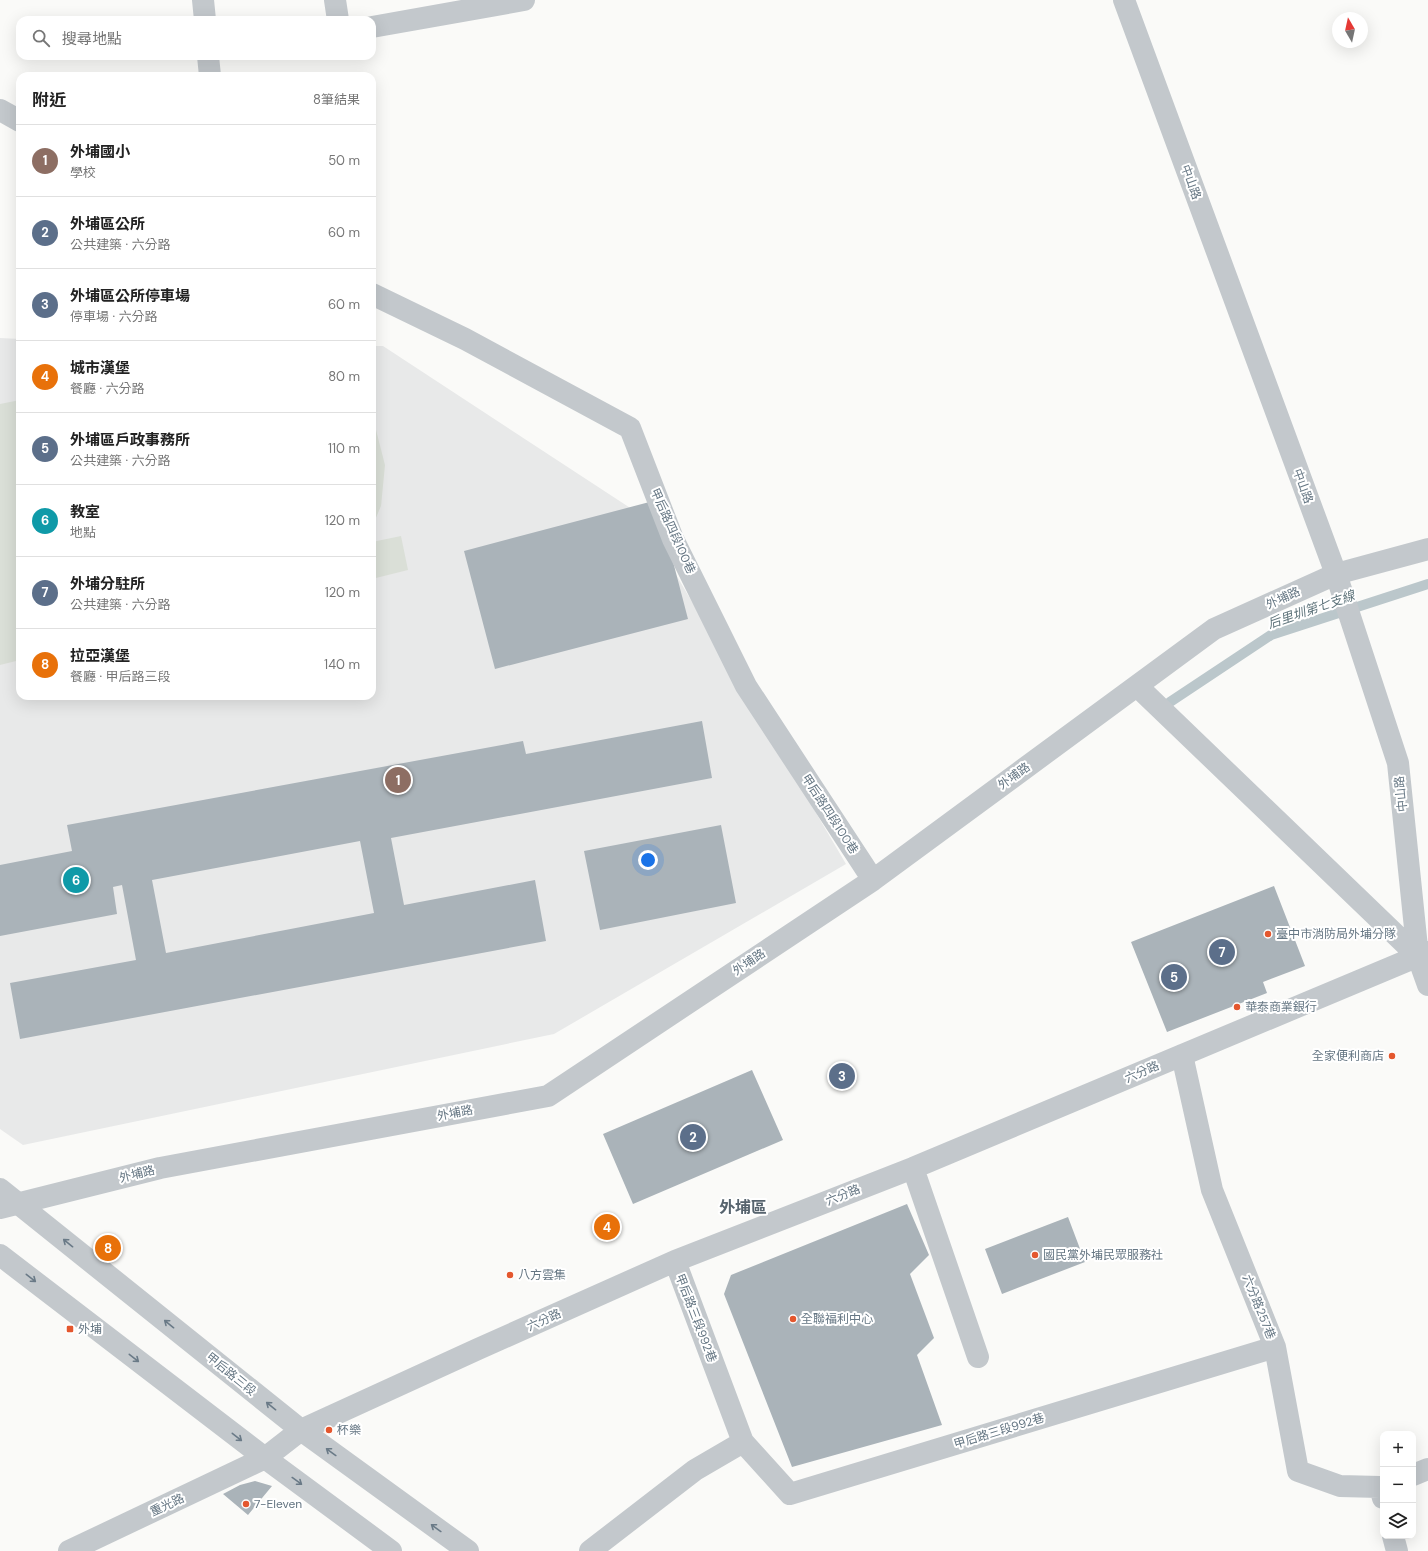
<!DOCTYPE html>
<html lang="zh-TW">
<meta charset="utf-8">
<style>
:root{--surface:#fff;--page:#f2f2f2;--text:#222;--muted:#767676;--line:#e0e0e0;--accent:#e4572e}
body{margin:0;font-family:"DM Sans","Noto Sans TC",sans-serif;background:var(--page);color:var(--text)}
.controls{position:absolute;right:12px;bottom:12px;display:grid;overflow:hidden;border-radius:8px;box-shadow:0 4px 16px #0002}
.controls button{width:36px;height:36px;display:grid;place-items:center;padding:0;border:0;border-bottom:1px solid var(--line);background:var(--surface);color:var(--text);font:20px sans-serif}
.compass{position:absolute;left:1332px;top:12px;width:36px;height:36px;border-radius:50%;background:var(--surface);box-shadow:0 4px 16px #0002;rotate:351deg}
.you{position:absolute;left:648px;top:860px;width:14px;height:14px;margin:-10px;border:3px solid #fff;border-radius:50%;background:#1a73e8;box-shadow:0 0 0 6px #1a73e833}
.badge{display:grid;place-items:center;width:26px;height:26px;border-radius:50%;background:var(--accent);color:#fff;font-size:13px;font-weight:700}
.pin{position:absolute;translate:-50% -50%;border:2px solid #fff;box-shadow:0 1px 4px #0006}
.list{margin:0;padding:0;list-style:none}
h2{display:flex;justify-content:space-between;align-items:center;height:52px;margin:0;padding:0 16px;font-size:17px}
h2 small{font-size:13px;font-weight:400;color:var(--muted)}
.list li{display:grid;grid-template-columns:26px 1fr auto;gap:12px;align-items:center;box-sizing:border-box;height:72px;padding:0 16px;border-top:1px solid var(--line)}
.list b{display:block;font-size:15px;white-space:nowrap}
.list p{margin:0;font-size:13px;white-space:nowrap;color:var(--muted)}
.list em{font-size:13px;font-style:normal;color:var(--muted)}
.icon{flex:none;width:22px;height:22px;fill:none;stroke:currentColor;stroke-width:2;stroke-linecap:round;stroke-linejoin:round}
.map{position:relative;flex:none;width:1428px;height:1551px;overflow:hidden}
.search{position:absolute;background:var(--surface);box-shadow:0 4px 16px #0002;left:16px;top:16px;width:360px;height:44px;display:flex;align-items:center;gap:10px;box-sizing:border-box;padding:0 14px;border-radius:12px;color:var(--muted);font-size:15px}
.panel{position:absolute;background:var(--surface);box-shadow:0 4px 16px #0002;left:16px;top:72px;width:360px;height:628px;border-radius:12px}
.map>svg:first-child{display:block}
.built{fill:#e8e9e9}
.green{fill:#dadfd7}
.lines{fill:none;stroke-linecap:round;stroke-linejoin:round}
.stream{stroke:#bbc7cb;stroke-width:10}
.building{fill:#aab3b9;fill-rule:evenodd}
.minor{stroke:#c3c8cc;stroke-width:22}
.oneway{stroke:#6a7a87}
.poi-dot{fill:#e4572e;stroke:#fff;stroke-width:1.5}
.labels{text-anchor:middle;stroke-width:4;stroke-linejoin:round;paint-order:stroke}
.street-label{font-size:12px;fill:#657683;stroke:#fff}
.poi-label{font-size:12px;fill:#657683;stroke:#fff;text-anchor:start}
.water-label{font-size:13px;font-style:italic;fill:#60757c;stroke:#fff}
.district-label{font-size:16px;font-weight:bold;fill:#57646e;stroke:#fff}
</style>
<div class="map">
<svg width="1428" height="1551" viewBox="0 0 1428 1551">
<rect width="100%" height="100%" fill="#fafaf8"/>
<path class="built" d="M 0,338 L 20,339 L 20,696 L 372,696 L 372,346 L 383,346 L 641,515 L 846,864 L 554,1034 L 23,1145 L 0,1129 Z"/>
<path class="green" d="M 20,400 L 20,660 L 0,665 L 0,404 Z
M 372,420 L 375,426 L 385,465 L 381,506 L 372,527 Z
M 401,536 L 408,570 L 372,579 L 372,542 Z"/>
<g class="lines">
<path class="stream" d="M 1170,702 L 1271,635 L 1428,584"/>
</g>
<path class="building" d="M 657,500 L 688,619 L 495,669 L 464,551 Z
M 702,721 L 712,778 L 391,838 L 404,905 L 535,880 L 546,941 L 20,1039 L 10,983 L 136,960 L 122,885 L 113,887 L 117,914 L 0,936 L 0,865 L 72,851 L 67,825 L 523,741 L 526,754 ZM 360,841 L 374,913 L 166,953 L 152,880 Z
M 721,825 L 736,903 L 600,930 L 584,851 Z
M 1274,886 L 1305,966 L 1263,982 L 1267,993 L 1167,1032 L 1131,942 Z
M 752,1070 L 783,1140 L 633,1204 L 603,1134 Z
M 907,1204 L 929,1255 L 910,1274 L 934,1338 L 917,1355 L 942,1425 L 792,1467 L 724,1294 L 731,1275 Z
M 1068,1217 L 1085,1262 L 1002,1294 L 985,1249 Z
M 255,1481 L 272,1486 L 248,1515 L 223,1494 L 240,1485 Z"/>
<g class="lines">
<path class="minor" d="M 203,0 L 205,20
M 335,0 L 338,20
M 1124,0 L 1336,574 L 1398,763 L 1418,957 L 1428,985
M 372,27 L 524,0
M 208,56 L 210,76
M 0,110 L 20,121
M 372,294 L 465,339 L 630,428 L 673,539 L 746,686 L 873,880
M 1137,686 L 1423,961
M 1182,1055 L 1212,1190 L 1275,1347 L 1298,1471 L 1340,1486 L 1380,1487 L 1383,1498
M 913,1168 L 978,1357
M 0,1189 L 301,1430 L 468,1551
M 0,1208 L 160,1168 L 548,1096 L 873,880 L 1214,629 L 1336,574 L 1428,549
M 0,1255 L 265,1458 L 391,1551
M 743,1442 L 790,1494 L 1275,1347
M 1413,1475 L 1428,1469
M 1393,1536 L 1397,1551
M 69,1551 L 265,1458 L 301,1430 L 478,1349 L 675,1261 L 913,1168 L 1428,952
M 590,1551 L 695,1470 L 743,1442 L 675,1261"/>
</g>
<defs><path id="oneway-shaft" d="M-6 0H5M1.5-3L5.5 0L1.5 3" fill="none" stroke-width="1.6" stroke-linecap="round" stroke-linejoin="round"/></defs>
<g class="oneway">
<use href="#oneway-shaft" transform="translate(68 1243) rotate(-141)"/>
<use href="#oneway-shaft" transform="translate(31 1278) rotate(38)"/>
<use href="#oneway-shaft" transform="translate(169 1324) rotate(-141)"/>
<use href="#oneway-shaft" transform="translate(134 1358) rotate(38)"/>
<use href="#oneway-shaft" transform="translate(271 1406) rotate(-141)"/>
<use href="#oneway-shaft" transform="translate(237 1437) rotate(38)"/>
<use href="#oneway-shaft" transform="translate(331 1452) rotate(-144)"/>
<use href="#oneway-shaft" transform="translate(297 1481) rotate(36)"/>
<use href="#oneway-shaft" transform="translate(436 1528) rotate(-144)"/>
</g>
<g class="poi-dot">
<circle cx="1268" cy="934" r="4"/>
<circle cx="1237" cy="1007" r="4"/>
<circle cx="1392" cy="1056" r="4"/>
<circle cx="1035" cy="1255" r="4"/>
<circle cx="510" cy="1275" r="4"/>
<circle cx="793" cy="1319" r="4"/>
<rect x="66" y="1325" width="8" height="8" rx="2"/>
<circle cx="329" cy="1430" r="4"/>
<circle cx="246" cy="1504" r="4"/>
</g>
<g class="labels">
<g class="street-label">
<text transform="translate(1191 182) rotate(70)" y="4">中山路</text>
<text transform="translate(1303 486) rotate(70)" y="4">中山路</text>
<text transform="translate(673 531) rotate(66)" y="4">甲后路四段100巷</text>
<text transform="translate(1283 598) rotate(-24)" y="4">外埔路</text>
<text transform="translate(1014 776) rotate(-36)" y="4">外埔路</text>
<text transform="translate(1401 794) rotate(-96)" y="4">中山路</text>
<text transform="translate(830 814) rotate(57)" y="4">甲后路四段100巷</text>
<text transform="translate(749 962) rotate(-34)" y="4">外埔路</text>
<text transform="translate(1142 1072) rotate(-23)" y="4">六分路</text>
<text transform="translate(455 1113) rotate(-11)" y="4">外埔路</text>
<text transform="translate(137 1174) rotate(-14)" y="4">外埔路</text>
<text transform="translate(843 1195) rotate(-22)" y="4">六分路</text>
<text transform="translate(1259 1307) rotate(68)" y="4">六分路257巷</text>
<text transform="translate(696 1318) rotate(69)" y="4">甲后路三段992巷</text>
<text transform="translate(544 1320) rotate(-24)" y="4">六分路</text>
<text transform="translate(231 1374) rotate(39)" y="4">甲后路三段</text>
<text transform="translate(999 1431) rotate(-17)" y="4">甲后路三段992巷</text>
<text transform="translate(167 1505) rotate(-25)" y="4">重光路</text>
</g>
<g class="poi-label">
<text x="1276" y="938">臺中市消防局外埔分隊</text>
<text x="1245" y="1011">華泰商業銀行</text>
<text x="1384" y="1060" text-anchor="end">全家便利商店</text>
<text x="1043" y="1259">國民黨外埔民眾服務社</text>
<text x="518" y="1279">八方雲集</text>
<text x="801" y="1323">全聯福利中心</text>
<text x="78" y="1333">外埔</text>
<text x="337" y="1434">杯樂</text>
<text x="254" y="1508">7-Eleven</text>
</g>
<g class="water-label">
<text transform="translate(1311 609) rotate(-19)" y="5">后里圳第七支線</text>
</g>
<g class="district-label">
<text x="743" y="1213">外埔區</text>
</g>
</g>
</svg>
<div class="controls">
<button>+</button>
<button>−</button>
<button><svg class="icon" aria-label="layers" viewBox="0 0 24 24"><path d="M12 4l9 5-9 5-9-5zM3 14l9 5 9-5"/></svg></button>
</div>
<svg class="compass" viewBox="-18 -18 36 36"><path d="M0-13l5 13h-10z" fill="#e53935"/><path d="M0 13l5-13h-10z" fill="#767676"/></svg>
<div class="you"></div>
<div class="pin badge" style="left:398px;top:780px;background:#8d6e63">1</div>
<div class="pin badge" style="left:693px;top:1137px;background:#5c6f8a">2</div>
<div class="pin badge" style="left:842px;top:1076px;background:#5c6f8a">3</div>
<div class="pin badge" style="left:607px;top:1227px;background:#e8710a">4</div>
<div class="pin badge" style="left:1174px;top:977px;background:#5c6f8a">5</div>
<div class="pin badge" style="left:76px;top:880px;background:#0f9aa8">6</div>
<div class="pin badge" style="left:1222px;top:952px;background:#5c6f8a">7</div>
<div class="pin badge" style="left:108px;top:1248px;background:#e8710a">8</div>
<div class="search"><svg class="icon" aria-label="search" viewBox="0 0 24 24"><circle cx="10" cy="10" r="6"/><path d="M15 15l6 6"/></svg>搜尋地點</div>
<section class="panel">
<h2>附近<small>8筆結果</small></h2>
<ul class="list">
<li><span class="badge" style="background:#8d6e63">1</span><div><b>外埔國小</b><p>學校</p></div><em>50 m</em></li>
<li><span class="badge" style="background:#5c6f8a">2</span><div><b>外埔區公所</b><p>公共建築 · 六分路</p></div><em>60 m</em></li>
<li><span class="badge" style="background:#5c6f8a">3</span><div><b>外埔區公所停車場</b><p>停車場 · 六分路</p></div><em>60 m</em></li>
<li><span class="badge" style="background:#e8710a">4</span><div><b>城市漢堡</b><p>餐廳 · 六分路</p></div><em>80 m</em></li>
<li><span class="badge" style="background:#5c6f8a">5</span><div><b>外埔區戶政事務所</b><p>公共建築 · 六分路</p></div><em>110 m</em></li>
<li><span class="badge" style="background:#0f9aa8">6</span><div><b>教室</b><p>地點</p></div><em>120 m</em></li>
<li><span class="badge" style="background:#5c6f8a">7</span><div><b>外埔分駐所</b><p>公共建築 · 六分路</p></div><em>120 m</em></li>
<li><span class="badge" style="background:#e8710a">8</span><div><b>拉亞漢堡</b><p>餐廳 · 甲后路三段</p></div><em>140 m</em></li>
</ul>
</section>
</div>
